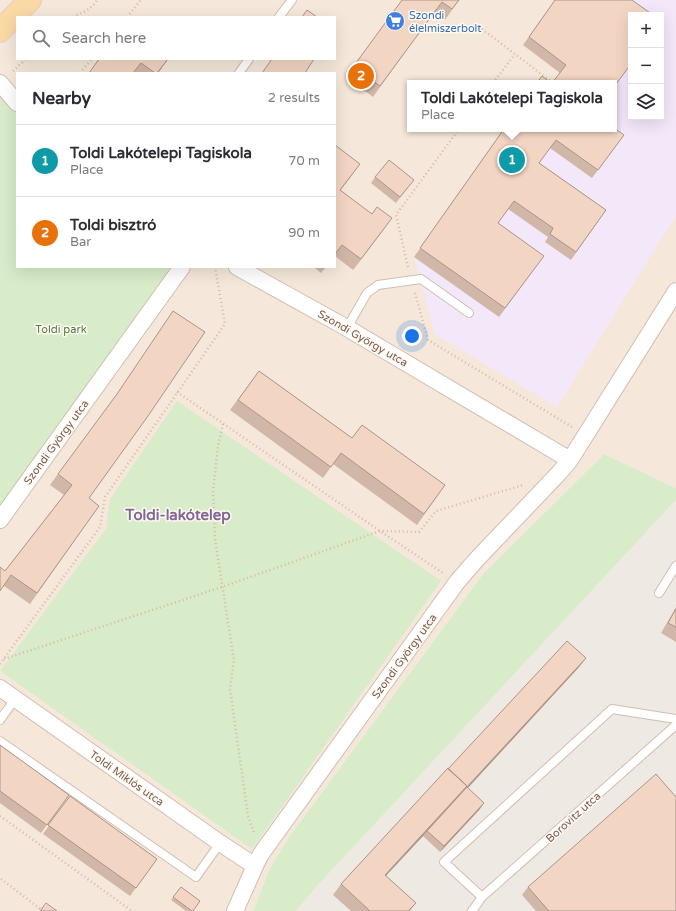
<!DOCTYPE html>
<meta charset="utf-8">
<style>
:root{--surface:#fff;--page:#f7f7f7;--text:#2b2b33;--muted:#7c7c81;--line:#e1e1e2;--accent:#db2777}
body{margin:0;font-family:"Varela Round",sans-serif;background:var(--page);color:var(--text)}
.controls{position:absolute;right:12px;top:12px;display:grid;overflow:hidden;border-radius:0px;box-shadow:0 4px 16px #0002}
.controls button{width:36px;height:36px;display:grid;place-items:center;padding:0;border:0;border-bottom:1px solid var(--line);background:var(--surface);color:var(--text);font:20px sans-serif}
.you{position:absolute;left:412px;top:336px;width:14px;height:14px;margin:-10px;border:3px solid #fff;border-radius:50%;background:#1a73e8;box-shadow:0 0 0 6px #1a73e833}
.badge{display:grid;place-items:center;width:26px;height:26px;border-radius:50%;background:var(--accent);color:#fff;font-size:13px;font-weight:700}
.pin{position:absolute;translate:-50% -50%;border:2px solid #fff;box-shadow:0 1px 4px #0006}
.popup{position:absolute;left:407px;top:80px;width:210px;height:52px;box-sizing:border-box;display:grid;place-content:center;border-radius:0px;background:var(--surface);filter:drop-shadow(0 1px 3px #0005);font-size:13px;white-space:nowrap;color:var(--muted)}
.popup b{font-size:15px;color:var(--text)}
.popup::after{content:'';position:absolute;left:50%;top:100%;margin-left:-8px;border:8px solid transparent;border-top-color:var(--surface)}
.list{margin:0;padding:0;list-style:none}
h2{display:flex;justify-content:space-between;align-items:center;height:52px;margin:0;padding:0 16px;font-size:17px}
h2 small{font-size:13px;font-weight:400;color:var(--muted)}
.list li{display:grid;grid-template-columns:26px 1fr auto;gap:12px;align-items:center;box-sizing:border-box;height:72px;padding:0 16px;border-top:1px solid var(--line)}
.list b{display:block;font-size:15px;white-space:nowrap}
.list p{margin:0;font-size:13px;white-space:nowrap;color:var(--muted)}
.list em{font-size:13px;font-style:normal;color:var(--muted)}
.icon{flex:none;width:22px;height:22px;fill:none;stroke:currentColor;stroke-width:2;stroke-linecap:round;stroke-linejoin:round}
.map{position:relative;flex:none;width:676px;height:911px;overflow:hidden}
.search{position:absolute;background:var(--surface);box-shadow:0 4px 16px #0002;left:16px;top:16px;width:320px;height:44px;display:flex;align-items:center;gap:10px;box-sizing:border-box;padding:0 14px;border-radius:0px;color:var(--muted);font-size:15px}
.panel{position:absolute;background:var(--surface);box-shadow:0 4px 16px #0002;left:16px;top:72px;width:320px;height:196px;border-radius:0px}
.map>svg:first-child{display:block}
.residential{fill:#f5e8da;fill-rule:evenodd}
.industrial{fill:#efe9e4}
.education{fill:#f3e8fa;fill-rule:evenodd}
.green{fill:#d8ecc9}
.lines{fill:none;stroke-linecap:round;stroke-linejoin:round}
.lane-casing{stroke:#d1beb0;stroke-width:10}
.street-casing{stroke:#d1beb0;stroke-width:18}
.primary-casing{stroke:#dad1cd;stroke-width:24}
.path{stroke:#d9b8a5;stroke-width:2.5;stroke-dasharray:1 3;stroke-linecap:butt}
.lane{stroke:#fff;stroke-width:8}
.street{stroke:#fff;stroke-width:16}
.primary{stroke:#fbd9a5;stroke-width:22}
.wall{fill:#d1b7a8}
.shaded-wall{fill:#aa9588}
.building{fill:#f3d5c3;stroke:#aa9588}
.labels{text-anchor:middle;stroke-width:3;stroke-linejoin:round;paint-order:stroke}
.shop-label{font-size:11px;fill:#366cbe;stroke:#fffaf3;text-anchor:start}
.park-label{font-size:11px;fill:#537a41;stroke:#fffaf3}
.street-label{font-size:11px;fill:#7a5c4d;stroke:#fffaf3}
.district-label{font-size:15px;font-weight:bold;fill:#846695;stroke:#fffaf3}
</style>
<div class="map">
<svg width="676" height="911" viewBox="0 0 676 911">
<rect width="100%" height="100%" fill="#fdf6ec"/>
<path class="residential" d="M 0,0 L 676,0 L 676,488 L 604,454 L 483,574 L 289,837 L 269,870 L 253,911 L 0,911 ZM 631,15 L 661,15 L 661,117 L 631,117 ZM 17,17 L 335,17 L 335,59 L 17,59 ZM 17,73 L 335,73 L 335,267 L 17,267 ZM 410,83 L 614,83 L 614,129 L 410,129 Z"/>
<path class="industrial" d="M 676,500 L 676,911 L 296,911 L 319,884 Z"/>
<path class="education" d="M 555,0 L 676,0 L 676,215 L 557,407 L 435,334 L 414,257 L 504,129 L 614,129 L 614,83 L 560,73 L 523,45 ZM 631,15 L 661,15 L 661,117 L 631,117 Z"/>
<path class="green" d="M 0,83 L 17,103 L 17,267 L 182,267 L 0,520 Z
M 177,401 L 441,581 L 252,849 L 0,671 L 106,529 L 110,499 Z
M 604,454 L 676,488 L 676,500 L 319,884 L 296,911 L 253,911 L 269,870 L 289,837 L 483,574 Z"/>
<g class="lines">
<g class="lane-casing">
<path id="lane" d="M 279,17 L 292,0
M 239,73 L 249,59
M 347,328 L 367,293 L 378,285 L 421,279 L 469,313
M 659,593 L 676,566
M 0,720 L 15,699
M 0,741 L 196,877 L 220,843
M 482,897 L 444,862 L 612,709 L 676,719
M 472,911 L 482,897 L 676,725"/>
</g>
<g class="street-casing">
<path id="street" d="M 0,83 L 17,103
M 237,267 L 347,328 L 570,460
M 0,520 L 182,267
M 0,688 L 220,843 L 255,866
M 235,911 L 255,866 L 261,854 L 457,582 L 477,559 L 559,473 L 570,460 L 676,291"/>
</g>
<g class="primary-casing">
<path id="primary" d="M 0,31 L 30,0"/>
</g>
<path class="path" d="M 73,17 C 82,13 92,9 97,0
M 127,17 L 141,0
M 482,29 L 553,83
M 13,71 L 26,59
M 80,73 L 92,59
M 493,83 L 515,54
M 408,267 L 396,215 L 459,129
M 415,293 L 428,340 L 572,427
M 177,392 L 380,531 L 443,573
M 223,424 L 218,446 L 213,491 L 215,539 L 234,661 L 230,689 L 248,816 L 254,833
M 4,659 L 222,587 L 380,531 L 419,532 L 436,511 L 523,485
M 0,664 L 100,527 L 105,497 L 225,324 L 215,267
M 0,816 L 132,911
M 1,879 L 43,911"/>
<use href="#lane" class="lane"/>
<use href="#street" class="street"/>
<use href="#primary" class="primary"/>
</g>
<path class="wall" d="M 402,0 L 459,0 L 445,20 L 434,12 L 373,97 L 346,77 Z
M 555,0 L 614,88 L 560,73 L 523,45 Z
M 99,59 L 168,59 L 158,73 L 89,73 Z
M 504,129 L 624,135 L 592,178 L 550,148 L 539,163 L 606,210 L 571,260 L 545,242 L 548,237 L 508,209 L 498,223 L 538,264 L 499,317 L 414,257 Z
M 335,145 L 352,175 L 340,190 L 384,229 L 353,270 L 335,256 Z
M 375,177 L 410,185 L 396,203 L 371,183 Z
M 314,267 L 326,267 L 321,273 Z
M 259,371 L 352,438 L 445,485 L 417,525 L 333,464 L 323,478 L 230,410 Z
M 58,474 L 99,506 L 30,604 L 4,586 L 5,571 L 64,495 L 50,485 Z
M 676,607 L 676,642 L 661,633 Z
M 580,666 L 468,788 L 480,809 L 440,852 L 423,836 L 386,876 L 416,903 L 410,911 L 351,911 L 333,895 L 341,884 L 448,769 Z
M 0,745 L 69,795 L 41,833 L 0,803 Z
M 70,796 L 157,859 L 130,896 L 43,834 Z
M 181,887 L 194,911 L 186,911 L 171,900 Z
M 528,887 L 676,911 L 536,911 L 522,895 Z"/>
<path class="shaded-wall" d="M 168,59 L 158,73 L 157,73 Z
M 360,164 L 352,175 L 335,197 L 340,190 Z
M 392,218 L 384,229 L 353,270 L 361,259 Z
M 586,658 L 580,666 L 428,831 L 427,831 L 423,836 L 377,885 L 385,875 Z
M 484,803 L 480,809 L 440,852 L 444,846 Z"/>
<path class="building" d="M 402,0 L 459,0 L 452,9 L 442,2 L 380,86 L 353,67 Z
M 555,0 L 632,0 L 653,15 L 631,15 L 631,64 L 614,87 L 614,83 L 552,83 L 566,65 L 529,37 Z
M 307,10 L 317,17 L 302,17 Z
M 99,59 L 168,59 L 157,73 L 155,73 L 141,63 L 133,73 L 89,73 Z
M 272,59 L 314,59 L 305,73 L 262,73 Z
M 542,76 L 551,83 L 537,83 Z
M 614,128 L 624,135 L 598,170 L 556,140 L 539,163 L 606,210 L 576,252 L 550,234 L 553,228 L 514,201 L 498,223 L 544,256 L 505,308 L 420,248 L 504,129 L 614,129 Z
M 335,145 L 360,164 L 340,190 L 372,214 L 377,207 L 392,218 L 361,259 L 342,245 L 335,254 Z
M 389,160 L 414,180 L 400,197 L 375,177 Z
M 173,311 L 205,332 L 148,416 L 89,498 L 99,506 L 37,593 L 11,575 L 0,591 L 0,567 L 5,571 L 72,485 L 58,474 L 117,394 Z
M 259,371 L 352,438 L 362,425 L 445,485 L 424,514 L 341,453 L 331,467 L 238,400 Z
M 676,609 L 676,627 L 668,623 Z
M 567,641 L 586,658 L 465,789 L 467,786 L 448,769 Z
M 0,745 L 69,795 L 47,825 L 0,791 Z
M 448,768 L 467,786 L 385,875 L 416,903 L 408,911 L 370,911 L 341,884 Z
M 656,774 L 676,797 L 676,911 L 549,911 L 528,887 Z
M 467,787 L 484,803 L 444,846 L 427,831 Z
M 70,796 L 157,859 L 136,888 L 48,825 Z
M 181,887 L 200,901 L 193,911 L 192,911 L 173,897 Z
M 46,903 L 57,911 L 40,911 Z"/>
<defs>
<g id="supermarket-disc" transform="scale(1)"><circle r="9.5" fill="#3f7fe0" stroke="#fffaf3"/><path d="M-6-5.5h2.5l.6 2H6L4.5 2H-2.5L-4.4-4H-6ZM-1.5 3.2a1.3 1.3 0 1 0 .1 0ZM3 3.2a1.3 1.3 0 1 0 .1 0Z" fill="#fff"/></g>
</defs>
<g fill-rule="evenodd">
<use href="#supermarket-disc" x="395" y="21"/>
</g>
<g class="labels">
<g class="shop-label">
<text x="409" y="19">Szondi<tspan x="409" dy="13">élelmiszerbolt</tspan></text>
</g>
<g class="park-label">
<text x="61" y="333">Toldi park</text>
</g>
<g class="street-label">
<text transform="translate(363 338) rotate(30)" y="4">Szondi György utca</text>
<text transform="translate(56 442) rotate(-54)" y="4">Szondi György utca</text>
<text transform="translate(404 656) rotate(-54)" y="4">Szondi György utca</text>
<text transform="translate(127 778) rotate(35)" y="4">Toldi Miklós utca</text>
<text transform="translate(573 817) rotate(-42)" y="4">Borovitz utca</text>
</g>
<g class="district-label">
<text x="178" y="520">Toldi-lakótelep</text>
</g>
</g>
</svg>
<div class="controls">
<button>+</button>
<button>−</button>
<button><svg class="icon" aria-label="layers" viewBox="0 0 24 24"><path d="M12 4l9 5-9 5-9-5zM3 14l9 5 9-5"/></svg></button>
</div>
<div class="you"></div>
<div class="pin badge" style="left:512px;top:160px;background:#0f9aa8">1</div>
<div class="popup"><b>Toldi Lakótelepi Tagiskola</b>Place</div>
<div class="pin badge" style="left:361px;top:76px;background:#e8710a">2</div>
<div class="search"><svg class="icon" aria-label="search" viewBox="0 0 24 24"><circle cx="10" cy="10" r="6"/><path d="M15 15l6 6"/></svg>Search here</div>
<section class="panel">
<h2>Nearby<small>2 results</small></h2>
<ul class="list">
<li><span class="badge" style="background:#0f9aa8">1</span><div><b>Toldi Lakótelepi Tagiskola</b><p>Place</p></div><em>70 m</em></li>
<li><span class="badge" style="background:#e8710a">2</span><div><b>Toldi bisztró</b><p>Bar</p></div><em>90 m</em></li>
</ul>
</section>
</div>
